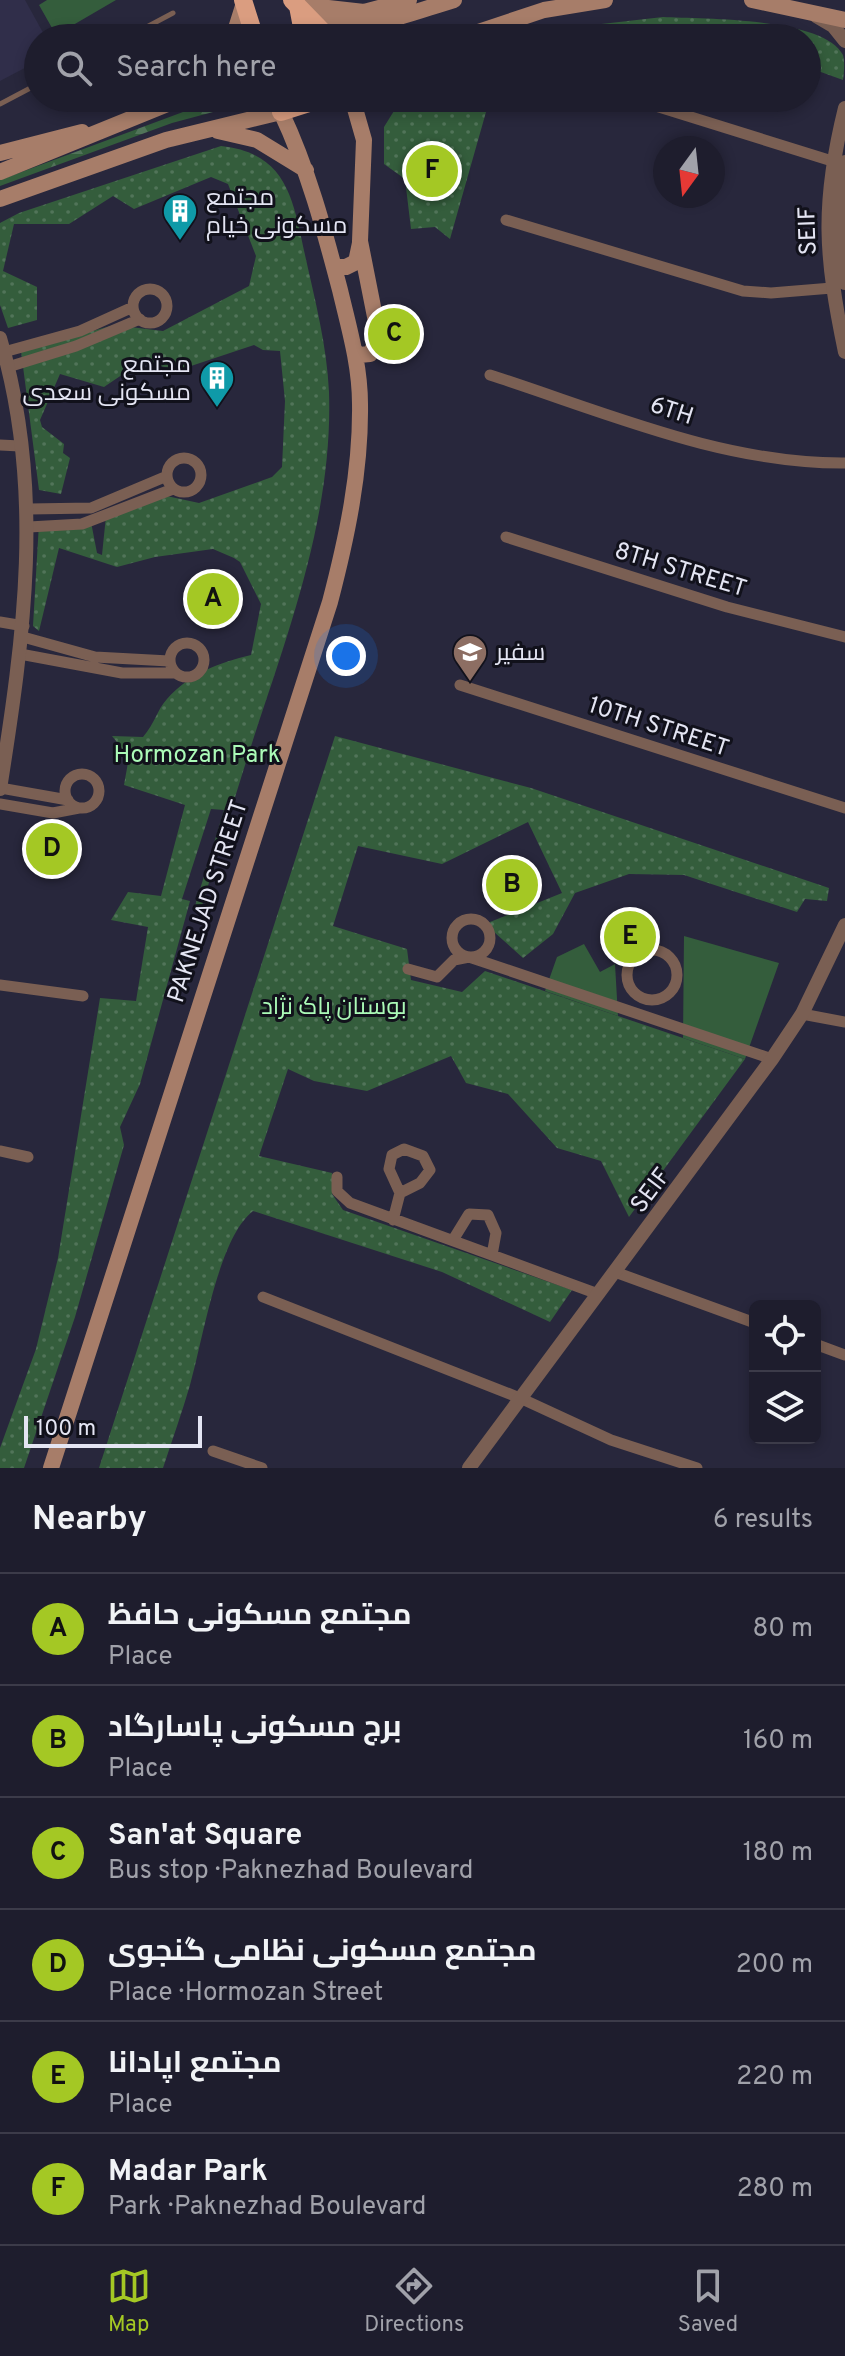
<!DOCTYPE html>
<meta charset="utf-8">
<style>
:root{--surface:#1e1d2d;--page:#2b2a39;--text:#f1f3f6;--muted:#a1a2aa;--line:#3c3b49;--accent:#a4c824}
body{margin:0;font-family:Overpass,Cairo,sans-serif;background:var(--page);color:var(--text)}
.controls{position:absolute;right:24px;bottom:24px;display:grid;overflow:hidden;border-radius:12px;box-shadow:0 4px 12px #0003}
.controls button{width:72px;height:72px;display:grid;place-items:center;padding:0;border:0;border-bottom:2px solid var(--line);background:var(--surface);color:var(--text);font:40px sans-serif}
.compass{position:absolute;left:653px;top:136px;width:72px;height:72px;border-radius:50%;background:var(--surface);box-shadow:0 4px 12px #0003;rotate:195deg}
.scale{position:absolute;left:24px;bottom:20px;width:178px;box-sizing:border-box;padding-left:8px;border:4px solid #e4e5f3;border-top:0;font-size:22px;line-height:28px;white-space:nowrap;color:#e4e5f3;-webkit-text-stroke:6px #11111b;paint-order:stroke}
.you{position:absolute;left:346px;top:656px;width:28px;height:28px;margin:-20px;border:6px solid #fff;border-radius:50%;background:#1a73e8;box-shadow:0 0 0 12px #1a73e833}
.badge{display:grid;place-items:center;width:52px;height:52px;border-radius:50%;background:var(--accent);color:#111;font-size:26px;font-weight:700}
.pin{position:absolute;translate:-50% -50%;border:4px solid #fff;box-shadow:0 2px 8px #0006}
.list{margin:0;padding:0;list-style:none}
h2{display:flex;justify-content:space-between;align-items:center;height:104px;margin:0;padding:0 32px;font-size:34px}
h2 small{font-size:26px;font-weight:400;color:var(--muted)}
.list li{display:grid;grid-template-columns:52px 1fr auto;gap:24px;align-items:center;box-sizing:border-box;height:112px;padding:0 32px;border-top:2px solid var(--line)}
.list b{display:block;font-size:30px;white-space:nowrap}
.list p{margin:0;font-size:26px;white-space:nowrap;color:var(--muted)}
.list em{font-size:26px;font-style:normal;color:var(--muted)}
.icon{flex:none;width:44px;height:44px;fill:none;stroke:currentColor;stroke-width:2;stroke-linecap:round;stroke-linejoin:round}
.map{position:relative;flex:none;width:845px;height:1468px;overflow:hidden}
.search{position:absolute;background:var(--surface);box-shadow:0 4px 12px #0003;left:24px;right:24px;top:24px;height:88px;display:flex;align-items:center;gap:20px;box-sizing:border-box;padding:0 28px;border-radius:44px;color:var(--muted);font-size:30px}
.sheet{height:776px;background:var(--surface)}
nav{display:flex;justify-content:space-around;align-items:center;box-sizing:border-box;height:112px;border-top:2px solid var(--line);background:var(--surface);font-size:22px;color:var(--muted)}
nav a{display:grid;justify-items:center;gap:4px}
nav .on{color:var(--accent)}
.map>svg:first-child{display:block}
.built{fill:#302e4a}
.grass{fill:#345d3c}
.forest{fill:url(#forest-firs)}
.park{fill:url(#park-dots)}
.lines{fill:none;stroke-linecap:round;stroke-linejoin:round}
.service{stroke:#7a5f53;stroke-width:5}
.minor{stroke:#7a5f53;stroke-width:11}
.tertiary{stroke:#7a5f53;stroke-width:14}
.secondary{stroke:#a77d69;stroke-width:16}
.trunk{stroke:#da9d80;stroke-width:18}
.labels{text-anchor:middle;stroke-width:6;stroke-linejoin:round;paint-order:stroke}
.poi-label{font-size:24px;fill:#e4e5f3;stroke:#11111b;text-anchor:start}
.street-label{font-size:24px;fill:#e4e5f3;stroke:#11111b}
.park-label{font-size:24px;fill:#abfab7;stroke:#11111b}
</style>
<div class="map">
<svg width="845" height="1468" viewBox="0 0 845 1468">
<defs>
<pattern id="forest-firs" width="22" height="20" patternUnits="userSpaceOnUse" patternTransform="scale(2)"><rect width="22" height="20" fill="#345d3c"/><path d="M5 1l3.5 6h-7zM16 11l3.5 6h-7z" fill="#517459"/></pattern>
<pattern id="park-dots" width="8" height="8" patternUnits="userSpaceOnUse" patternTransform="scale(2)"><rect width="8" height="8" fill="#345d3c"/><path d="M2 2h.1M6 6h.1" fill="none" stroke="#517459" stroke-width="1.8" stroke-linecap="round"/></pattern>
</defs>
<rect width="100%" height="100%" fill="#28273c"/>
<path class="built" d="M 0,0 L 25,0 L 46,38 L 38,38 L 38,61 L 0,81 Z"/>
<path class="grass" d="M 47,0 L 116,0 L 56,35 L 39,5 Z
M 684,936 L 779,963 L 745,1059 L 683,1038 Z
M 584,944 L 600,972 L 615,964 L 618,1016 L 545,991 L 557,957 Z"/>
<path class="forest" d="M 204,98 L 225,98 L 228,108 L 172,123 L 0,186 L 0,180 L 183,112 Z"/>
<path class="park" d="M 663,17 C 701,19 824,17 843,55 C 845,62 844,73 843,80 L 807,67 L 807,38 L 711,38 L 664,32 L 612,38 L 539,38 L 584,26 Z
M 402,98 L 490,98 L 450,239 L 435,227 L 411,229 L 405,179 L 384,164 L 384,127 Z
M 221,146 C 287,153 293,199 305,255 C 315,300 327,346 329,392 C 333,513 290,627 253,740 C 235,796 218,853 201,909 L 195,906 L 224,810 L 211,809 L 182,899 L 190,901 L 140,1084 L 120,1127 L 124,1145 L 75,1317 L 24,1468 L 0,1468 L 0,1448 L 36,1349 L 58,1258 L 100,998 L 136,1001 L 148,927 L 111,920 L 128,892 L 161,896 L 185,805 L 124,785 L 129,757 L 112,736 L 143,737 C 155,723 157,710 167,699 C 190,673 219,663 251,655 L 261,604 L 240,562 L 234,558 L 213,549 L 155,557 L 117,567 L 59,548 L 39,631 L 33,626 L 39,523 L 91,522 L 97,553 L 102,555 L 106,516 L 162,495 L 199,503 L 272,477 L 282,467 L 285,401 L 280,351 L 263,350 L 254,345 L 179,370 L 141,362 L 104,387 L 60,374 L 40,420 L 42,427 L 64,444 L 63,453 L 70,458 L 61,494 L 39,490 L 21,351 L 114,325 L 163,331 L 249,286 L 256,256 L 228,184 L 211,177 L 134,209 L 113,196 L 69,224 L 14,224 L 3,271 L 37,287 L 37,320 L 8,328 L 0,305 L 0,223 L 19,213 Z
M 335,736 L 531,788 L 829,888 L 827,901 L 805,899 L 797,912 L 684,875 L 629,874 L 575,893 L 553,934 L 523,958 L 485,924 L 562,893 L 528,822 L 442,864 L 358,846 L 333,926 L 407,949 L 411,980 L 462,992 L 485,971 L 745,1059 L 629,1217 L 601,1161 L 557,1148 L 508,1094 L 466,1083 L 451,1056 L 367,1091 L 314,1081 L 288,1069 L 259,1156 L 332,1173 L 332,1194 L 343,1210 L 572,1290 L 550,1322 L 442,1272 L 253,1211 C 218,1238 203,1340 190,1385 C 182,1413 172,1440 163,1468 L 99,1468 Z"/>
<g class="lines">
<path class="service" d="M 126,38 L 173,13
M 0,104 L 38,84"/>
<path class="minor" d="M 630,98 L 832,161
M 506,220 L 743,291 L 771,293 L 832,288
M133 306a17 17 0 1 1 34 0a17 17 0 1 1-34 0Z
M 4,352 L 80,331 L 133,307
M 8,367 L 76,346 L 140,319
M 490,375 C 605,412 723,464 845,463
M 0,445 L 20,446
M167 475a17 17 0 1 1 34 0a17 17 0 1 1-34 0Z
M 29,509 L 91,508 L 167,476
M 29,527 L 82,524 L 173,489
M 506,537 L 727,607 L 845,637
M 0,622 L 24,626
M 23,637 L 95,657 L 169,661
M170 660a17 17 0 1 1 34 0a17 17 0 1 1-34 0Z
M 20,654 L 122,673 L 176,673
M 460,685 L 845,808
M65 791a17 17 0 1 1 34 0a17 17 0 1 1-34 0Z
M 0,788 L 68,800
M 0,804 L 53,813 L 79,808
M452 938a19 19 0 1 1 38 0a19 19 0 1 1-38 0Z
M627 975a25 25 0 1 1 50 0a25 25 0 1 1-50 0Z
M 408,969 L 437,977 L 454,960 L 469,957 L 772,1059
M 0,985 L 83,996
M 802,1014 L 845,1022
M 0,1151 L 28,1157
M 337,1177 L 337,1191 L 350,1203 L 598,1294
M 393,1220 L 400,1193 L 420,1183 L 430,1170 L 423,1156 L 404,1149 L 392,1155 L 389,1169 L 400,1193
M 453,1240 L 469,1214 L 488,1215 L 496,1233 L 492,1255
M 615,1272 L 755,1323
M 263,1297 L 520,1398 L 611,1440 L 697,1468
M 815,1344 L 845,1355
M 213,1451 L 262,1468"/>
<path class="tertiary" d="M 816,16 L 833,26 L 845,41
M 845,108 C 821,205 825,256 845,352
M 845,162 L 840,230 L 845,283
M 0,338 C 45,489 24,637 0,789
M 469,1468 L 772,1059 L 802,1014 L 845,925"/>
<path class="secondary" d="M 752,0 L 845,20
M 311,6 L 364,12 L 409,0
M 303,7 C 364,36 394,18 454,0
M 233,38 L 244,3
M 375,38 L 379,26 L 389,19
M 460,38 L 544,10 L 605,0
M 352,98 L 364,140 L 360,241 L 379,337 L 370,354 L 359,355 L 355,351
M 218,131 L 257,140 L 306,170
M 0,153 L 82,132
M 0,172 L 182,98
M 0,199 L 166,140 L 281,112 C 308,169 324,229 340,290 C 349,328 360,365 360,404 C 361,471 347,537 330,602 L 51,1468
M 334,267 L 346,267 L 356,262 L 360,243"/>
<path class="trunk" d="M 243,0 L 255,38
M 292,0 L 329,38
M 298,6 L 304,38
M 281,112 L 325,98"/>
</g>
<defs>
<g id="building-pin" transform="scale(1.8)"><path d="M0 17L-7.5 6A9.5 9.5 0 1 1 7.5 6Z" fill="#0f9aa8" stroke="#11111b"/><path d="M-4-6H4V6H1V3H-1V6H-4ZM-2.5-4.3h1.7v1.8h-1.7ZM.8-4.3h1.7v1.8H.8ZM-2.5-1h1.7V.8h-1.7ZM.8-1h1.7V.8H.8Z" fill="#fff"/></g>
<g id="school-pin" transform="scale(1.8)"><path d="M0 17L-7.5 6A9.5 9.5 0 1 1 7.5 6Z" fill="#8d6e63" stroke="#11111b"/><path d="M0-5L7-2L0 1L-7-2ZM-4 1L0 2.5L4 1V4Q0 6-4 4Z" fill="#fff"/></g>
</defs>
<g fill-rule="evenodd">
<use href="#building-pin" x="180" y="211"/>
<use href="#building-pin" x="217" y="378"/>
<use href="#school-pin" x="470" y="652"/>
</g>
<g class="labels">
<g class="poi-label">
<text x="206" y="205">مجتمع<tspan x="206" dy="28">مسکونی خیام</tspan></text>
<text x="191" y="372" text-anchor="end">مجتمع<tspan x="191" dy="28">مسکونی سعدی</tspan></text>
<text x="496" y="660">سفیر</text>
</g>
<g class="street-label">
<text transform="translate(807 231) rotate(-92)" y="8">SEIF</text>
<text transform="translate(672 410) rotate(18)" y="8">6TH</text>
<text transform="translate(681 569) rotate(17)" y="8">8TH STREET</text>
<text transform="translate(659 726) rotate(18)" y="8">10TH STREET</text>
<text transform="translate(207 901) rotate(-72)" y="8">PAKNEJAD STREET</text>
<text transform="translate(650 1190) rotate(-53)" y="8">SEIF</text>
</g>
<g class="park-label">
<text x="197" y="762">Hormozan Park</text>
<text x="334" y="1014">بوستان پاک نژاد</text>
</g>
</g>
</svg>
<div class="controls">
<button><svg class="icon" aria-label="locate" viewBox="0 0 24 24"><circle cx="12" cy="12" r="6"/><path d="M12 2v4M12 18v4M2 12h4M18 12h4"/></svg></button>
<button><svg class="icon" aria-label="layers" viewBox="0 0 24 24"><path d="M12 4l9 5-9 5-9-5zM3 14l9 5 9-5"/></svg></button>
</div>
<svg class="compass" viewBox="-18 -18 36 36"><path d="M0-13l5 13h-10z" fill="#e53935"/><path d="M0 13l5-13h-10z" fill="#a1a2aa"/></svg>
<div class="scale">100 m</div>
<div class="you"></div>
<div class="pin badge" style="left:213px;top:599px">A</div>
<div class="pin badge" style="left:512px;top:885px">B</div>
<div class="pin badge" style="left:394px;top:334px">C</div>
<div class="pin badge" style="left:52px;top:849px">D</div>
<div class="pin badge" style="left:630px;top:937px">E</div>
<div class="pin badge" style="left:432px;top:171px">F</div>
<div class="search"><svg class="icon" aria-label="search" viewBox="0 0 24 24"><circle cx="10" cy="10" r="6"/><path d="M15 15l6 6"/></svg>Search here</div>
</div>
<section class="sheet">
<h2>Nearby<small>6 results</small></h2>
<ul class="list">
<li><span class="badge">A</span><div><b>مجتمع مسکونی حافظ</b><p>Place</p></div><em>80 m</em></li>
<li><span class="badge">B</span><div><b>برج مسکونی پاسارگاد</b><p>Place</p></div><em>160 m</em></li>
<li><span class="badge">C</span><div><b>San'at Square</b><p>Bus stop · Paknezhad Boulevard</p></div><em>180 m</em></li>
<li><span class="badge">D</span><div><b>مجتمع مسکونی نظامی گنجوی</b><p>Place · Hormozan Street</p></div><em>200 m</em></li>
<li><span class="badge">E</span><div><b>مجتمع اپادانا</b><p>Place</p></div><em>220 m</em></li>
<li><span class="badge">F</span><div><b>Madar Park</b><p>Park · Paknezhad Boulevard</p></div><em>280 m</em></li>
</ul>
</section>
<nav>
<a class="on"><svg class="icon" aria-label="map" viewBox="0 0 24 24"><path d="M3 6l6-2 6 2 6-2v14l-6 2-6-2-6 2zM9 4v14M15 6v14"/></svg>Map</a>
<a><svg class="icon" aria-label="directions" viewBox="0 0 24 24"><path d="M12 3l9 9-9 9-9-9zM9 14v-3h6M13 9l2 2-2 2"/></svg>Directions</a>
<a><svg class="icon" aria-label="saved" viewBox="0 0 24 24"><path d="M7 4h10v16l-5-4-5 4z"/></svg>Saved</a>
</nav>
